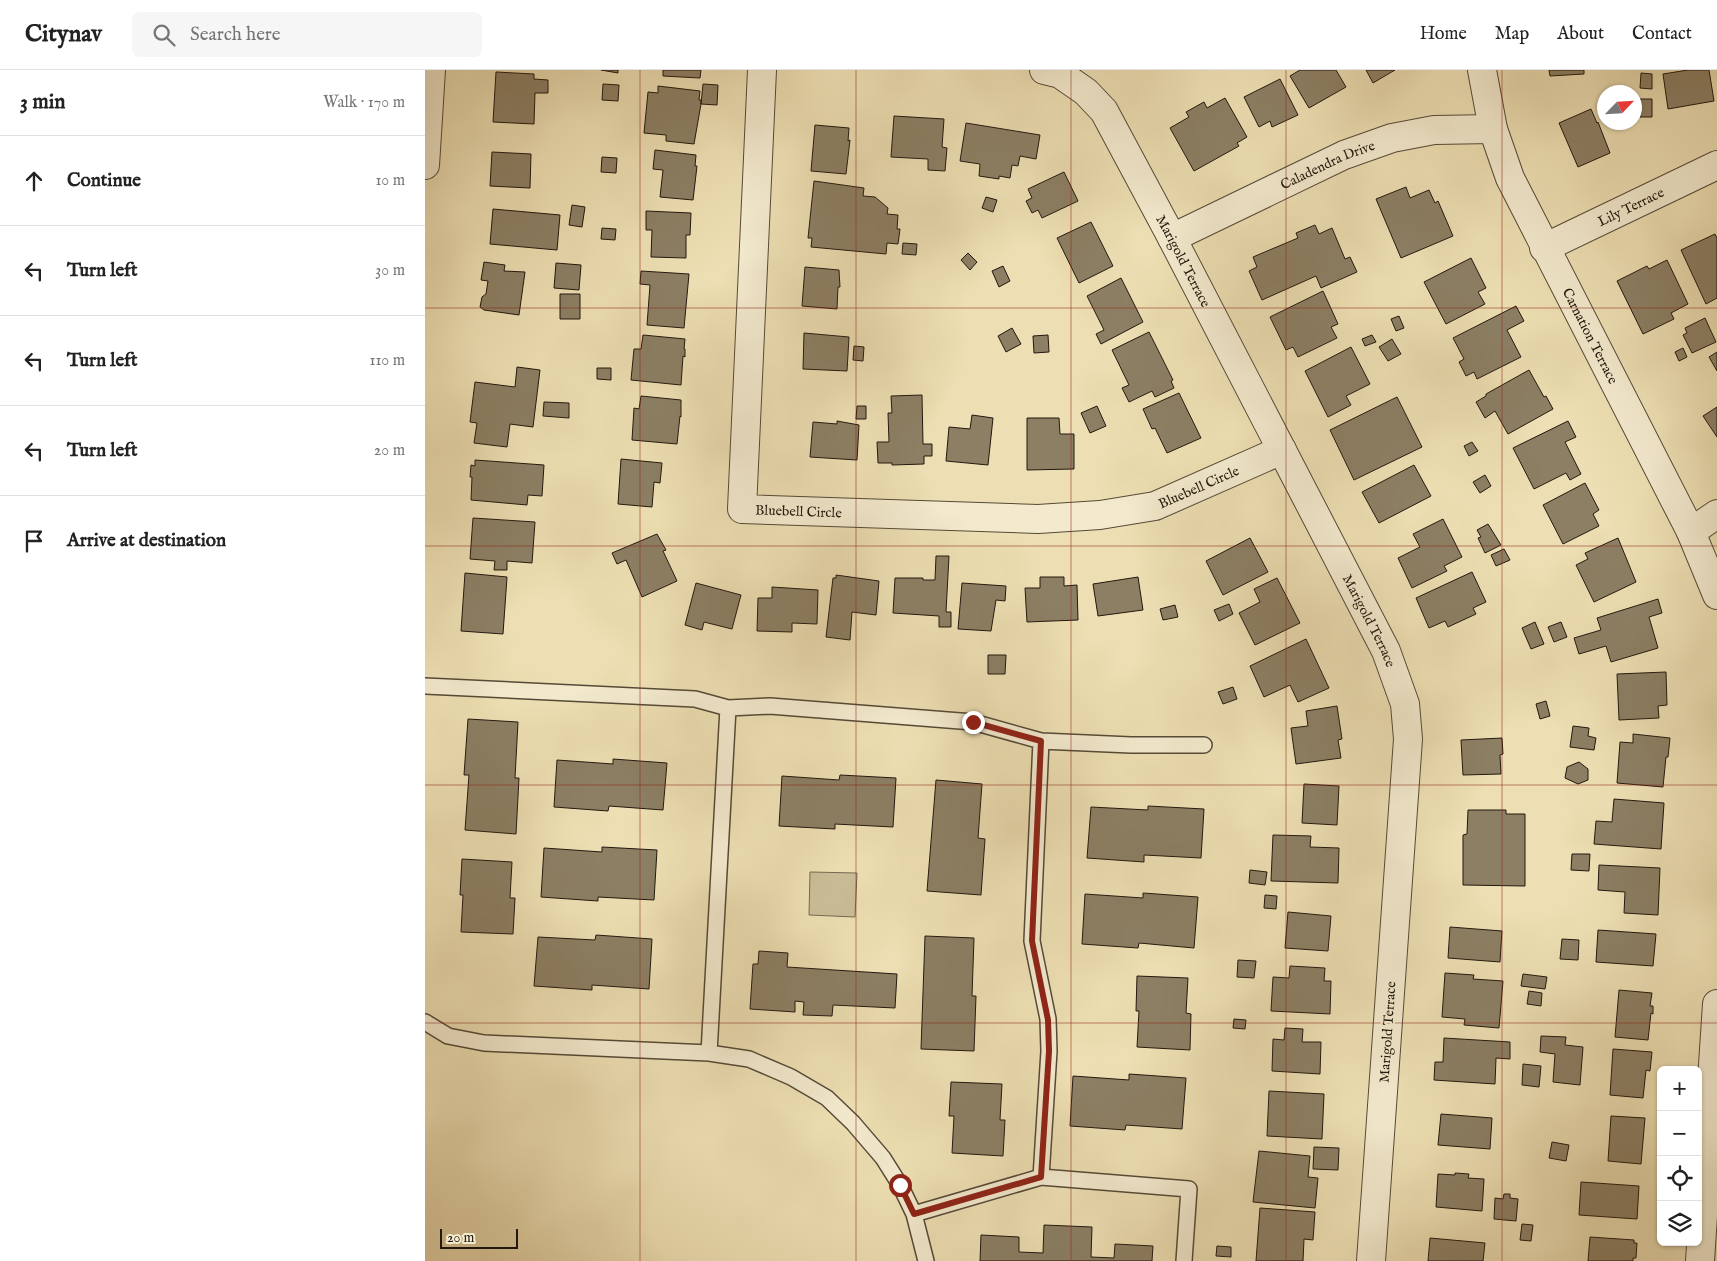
<!DOCTYPE html>
<meta charset="utf-8">
<style>
:root{--surface:#fff;--page:#f6f6f6;--text:#222;--muted:#767676;--line:#e0e0e0}
body{margin:0;font-family:"IM FELL English",serif;background:var(--page);color:var(--text)}
.controls{position:absolute;right:15px;bottom:15px;display:grid;overflow:hidden;border-radius:8px;box-shadow:0 1px 4px #0004}
.controls button{width:45px;height:45px;display:grid;place-items:center;padding:0;border:0;border-bottom:1px solid var(--line);background:var(--surface);color:var(--text);font:25px sans-serif}
.compass{position:absolute;left:1172px;top:15px;width:45px;height:45px;border-radius:50%;background:var(--surface);box-shadow:0 1px 4px #0004;rotate:65deg}
.scale{position:absolute;left:15px;bottom:12px;width:78px;box-sizing:border-box;padding-left:5px;border:2px solid #22180e;border-top:0;font-size:14px;line-height:18px;white-space:nowrap;color:#22180e;-webkit-text-stroke:4px #f3eace;paint-order:stroke}
.stop{position:absolute;width:15px;height:15px;margin:-11px;border:4px solid #8f2418;border-radius:50%;background:#fff}
.stop.end{background:#8f2418;border-color:#fff;box-shadow:0 1px 5px #0008}
.list{margin:0;padding:0;list-style:none}
h2{display:flex;justify-content:space-between;align-items:center;height:65px;margin:0;padding:0 20px;font-size:21px}
h2 small{font-size:16px;font-weight:400;color:var(--muted)}
.list li{display:grid;grid-template-columns:32px 1fr auto;gap:15px;align-items:center;box-sizing:border-box;height:90px;padding:0 20px;border-top:1px solid var(--line)}
.list b{display:block;font-size:19px;white-space:nowrap}
.list em{font-size:16px;font-style:normal;color:var(--muted)}
.icon{flex:none;width:28px;height:28px;fill:none;stroke:currentColor;stroke-width:2;stroke-linecap:round;stroke-linejoin:round}
.map{position:relative;flex:none;width:1292px;height:1191px;overflow:hidden}
header{display:flex;align-items:center;gap:30px;box-sizing:border-box;height:70px;padding:0 25px;background:var(--surface);border-bottom:1px solid var(--line)}
header strong{font-size:24px}
nav{display:flex;gap:28px;margin-inline-start:auto;font-size:18px}
.search{width:350px;height:45px;background:var(--page);display:flex;align-items:center;gap:12px;box-sizing:border-box;padding:0 18px;border-radius:8px;color:var(--muted);font-size:19px}
main{display:flex}
aside{flex:1;background:var(--surface)}
.map>svg:first-child{display:block}
.green{fill:#cabd97;stroke:#766a52}
.building{fill:#8c7f64;stroke:#22180e}
.lines{fill:none;stroke-linecap:round;stroke-linejoin:round}
.lane-casing{stroke:#554a37;stroke-width:18}
.street-casing{stroke:#554a37;stroke-width:30}
.lane{stroke:#f3eace;stroke-width:15}
.street{stroke:#f3eace;stroke-width:28}
.route{stroke:#8f2418;stroke-width:6}
.grid{fill:none;stroke:#8f2418;stroke-width:1;stroke-opacity:0.55}
.labels{text-anchor:middle;stroke-width:4;stroke-linejoin:round;paint-order:stroke}
.street-label{font-size:14px;fill:#22180e;stroke:#f3eace}
</style>
<header>
<strong>Citynav</strong>
<div class="search"><svg class="icon" aria-label="search" viewBox="0 0 24 24"><circle cx="10" cy="10" r="6"/><path d="M15 15l6 6"/></svg>Search here</div>
<nav><a>Home</a><a>Map</a><a>About</a><a>Contact</a></nav>
</header>
<main>
<aside>
<h2>3 min<small>Walk · 170 m</small></h2>
<ul class="list">
<li><svg class="icon" aria-label="ahead" viewBox="0 0 24 24"><path d="M12 20V5M6 11l6-6 6 6"/></svg><div><b>Continue</b></div><em>10 m</em></li>
<li><svg class="icon" aria-label="left" viewBox="0 0 24 24"><path d="M17 20v-9H6M10 6l-5 5 5 5"/></svg><div><b>Turn left</b></div><em>30 m</em></li>
<li><svg class="icon" aria-label="left" viewBox="0 0 24 24"><path d="M17 20v-9H6M10 6l-5 5 5 5"/></svg><div><b>Turn left</b></div><em>110 m</em></li>
<li><svg class="icon" aria-label="left" viewBox="0 0 24 24"><path d="M17 20v-9H6M10 6l-5 5 5 5"/></svg><div><b>Turn left</b></div><em>20 m</em></li>
<li><svg class="icon" aria-label="arrive" viewBox="0 0 24 24"><path d="M6 21V4h12l-3 4 3 4H6"/></svg><div><b>Arrive at destination</b></div></li>
</ul>
</aside>
<div class="map">
<svg width="1292" height="1191" viewBox="0 0 1292 1191">
<rect width="100%" height="100%" fill="#eddfb3"/>
<filter id="stains"><feTurbulence type="fractalNoise" baseFrequency=".004" numOctaves="4"/><feColorMatrix values="0 0 0 0 .2 0 0 0 0 .09 0 0 0 0 .02 0 0 0 .5 -.17"/></filter>
<radialGradient id="worn" r=".72"><stop offset=".6" stop-color="#630" stop-opacity="0"/><stop offset="1" stop-color="#630" stop-opacity=".3"/></radialGradient>
<path class="green" d="M 385,802 L 432,803 L 430,847 L 384,845 Z"/>
<path class="building" d="M 176,0 L 193,0 L 193,3 Z
M 238,0 L 276,0 L 275,8 L 238,6 Z
M 875,0 L 911,0 L 921,17 L 884,38 L 865,6 Z
M 941,0 L 970,0 L 948,13 Z
M 1124,0 L 1159,0 L 1159,4 L 1125,6 Z
M 1263,0 L 1284,0 L 1289,31 L 1243,39 L 1238,4 Z
M 71,2 L 109,4 L 109,9 L 123,10 L 123,23 L 110,23 L 109,54 L 68,52 Z
M 1216,3 L 1227,4 L 1227,19 L 1215,18 Z
M 855,9 L 873,45 L 847,57 L 845,51 L 834,57 L 819,27 Z
M 178,14 L 194,15 L 193,31 L 177,30 Z
M 278,14 L 293,15 L 292,35 L 276,34 Z
M 233,16 L 275,21 L 274,30 L 276,30 L 276,34 L 269,74 L 241,71 L 241,65 L 219,63 L 223,22 L 233,23 Z
M 800,28 L 822,67 L 812,73 L 814,76 L 769,101 L 745,58 L 764,47 L 761,42 L 779,32 L 782,38 Z
M 1214,29 L 1227,29 L 1227,47 L 1215,47 Z
M 1166,39 L 1172,53 L 1173,52 L 1185,83 L 1153,97 L 1134,53 Z
M 469,46 L 519,49 L 517,77 L 522,78 L 520,101 L 503,100 L 503,89 L 466,87 Z
M 541,53 L 615,65 L 611,89 L 595,86 L 593,96 L 587,95 L 585,108 L 574,106 L 574,109 L 554,106 L 555,94 L 535,91 Z
M 390,55 L 424,58 L 423,71 L 425,70 L 421,104 L 386,101 Z
M 230,80 L 271,85 L 270,96 L 272,96 L 268,130 L 235,127 L 238,100 L 228,99 Z
M 67,82 L 106,84 L 105,118 L 65,116 Z
M 177,87 L 192,88 L 191,103 L 176,102 Z
M 639,102 L 653,131 L 617,148 L 613,140 L 607,143 L 601,131 L 607,128 L 603,119 Z
M 389,111 L 439,118 L 438,126 L 450,127 L 463,138 L 462,144 L 473,145 L 472,159 L 475,159 L 473,174 L 462,173 L 461,184 L 386,177 L 387,168 L 383,168 Z
M 981,117 L 985,128 L 1004,120 L 1010,133 L 1013,131 L 1028,166 L 976,188 L 951,129 Z
M 561,127 L 572,130 L 568,142 L 557,138 Z
M 147,135 L 160,137 L 157,157 L 144,155 Z
M 68,139 L 135,145 L 132,180 L 65,174 Z
M 221,141 L 266,143 L 265,165 L 261,165 L 261,188 L 226,187 L 227,160 L 221,160 Z
M 666,152 L 688,196 L 654,213 L 632,168 Z
M 890,155 L 894,164 L 907,158 L 920,189 L 925,187 L 932,202 L 896,218 L 891,206 L 837,230 L 824,201 L 832,197 L 828,187 L 873,168 L 871,163 Z
M 177,158 L 191,159 L 190,170 L 176,169 Z
M 1290,164 L 1292,168 L 1292,228 L 1281,234 L 1256,180 Z
M 478,173 L 492,174 L 491,185 L 477,184 Z
M 543,183 L 552,192 L 545,200 L 536,190 Z
M 1046,188 L 1061,218 L 1053,222 L 1060,234 L 1021,254 L 999,212 Z
M 1242,190 L 1263,234 L 1246,243 L 1249,249 L 1218,264 L 1192,211 L 1222,196 L 1224,199 Z
M 59,192 L 80,195 L 79,201 L 100,202 L 94,245 L 59,240 L 55,237 L 57,227 L 61,224 L 63,211 L 56,210 Z
M 131,193 L 156,195 L 154,220 L 129,218 Z
M 578,196 L 585,211 L 574,217 L 567,201 Z
M 380,197 L 414,200 L 415,217 L 413,217 L 412,239 L 377,236 Z
M 216,201 L 264,204 L 259,258 L 222,255 L 225,215 L 215,214 Z
M 696,208 L 718,252 L 676,274 L 671,264 L 679,260 L 662,226 Z
M 898,221 L 913,254 L 906,257 L 912,268 L 873,287 L 868,277 L 861,280 L 845,247 Z
M 135,224 L 155,224 L 155,249 L 135,249 Z
M 1091,236 L 1099,251 L 1082,260 L 1096,287 L 1052,309 L 1049,302 L 1041,306 L 1034,292 L 1039,289 L 1028,268 Z
M 974,246 L 979,258 L 971,261 L 966,249 Z
M 1280,248 L 1291,272 L 1267,283 L 1258,265 L 1262,263 L 1260,258 Z
M 587,258 L 596,274 L 581,282 L 573,266 Z
M 724,262 L 748,310 L 746,311 L 749,318 L 730,327 L 727,321 L 704,332 L 697,318 L 704,315 L 687,280 Z
M 379,263 L 424,267 L 422,301 L 378,299 Z
M 218,265 L 260,269 L 259,279 L 260,279 L 260,287 L 258,286 L 256,315 L 206,310 L 209,279 L 216,279 Z
M 623,265 L 624,282 L 609,283 L 608,266 Z
M 947,265 L 951,272 L 940,276 L 937,269 Z
M 967,269 L 976,284 L 963,291 L 954,277 Z
M 429,276 L 439,277 L 438,291 L 428,290 Z
M 926,277 L 945,314 L 921,326 L 926,335 L 903,347 L 880,301 Z
M 1258,278 L 1262,287 L 1254,291 L 1250,282 Z
M 1292,282 L 1292,301 L 1284,287 Z
M 92,297 L 115,300 L 108,357 L 85,354 L 82,377 L 49,373 L 52,353 L 45,352 L 50,312 L 90,317 Z
M 172,298 L 186,298 L 186,310 L 172,309 Z
M 1104,300 L 1119,327 L 1121,326 L 1128,339 L 1083,364 L 1070,341 L 1060,348 L 1051,332 L 1061,326 L 1061,324 Z
M 754,323 L 776,368 L 742,383 L 730,358 L 727,359 L 718,339 Z
M 497,325 L 498,374 L 507,374 L 507,386 L 499,386 L 499,394 L 467,395 L 467,393 L 453,393 L 452,372 L 464,372 L 463,343 L 467,343 L 466,326 Z
M 216,326 L 256,330 L 256,347 L 255,346 L 252,374 L 207,370 L 209,338 L 214,339 Z
M 972,327 L 997,377 L 929,410 L 905,360 Z
M 119,332 L 144,333 L 144,348 L 118,346 Z
M 432,336 L 441,336 L 441,349 L 431,349 Z
M 672,336 L 681,356 L 665,363 L 656,343 Z
M 1292,337 L 1292,367 L 1278,346 Z
M 547,345 L 568,348 L 563,395 L 521,391 L 524,357 L 545,359 Z
M 602,348 L 634,348 L 635,364 L 649,364 L 649,399 L 602,400 Z
M 412,351 L 434,355 L 432,390 L 385,387 L 388,352 L 412,354 Z
M 1143,351 L 1151,367 L 1140,372 L 1156,404 L 1145,410 L 1141,403 L 1109,419 L 1088,378 Z
M 1047,372 L 1053,381 L 1044,386 L 1039,376 Z
M 196,389 L 237,393 L 235,413 L 229,412 L 227,437 L 193,434 Z
M 50,390 L 119,395 L 117,426 L 103,425 L 102,435 L 46,430 L 47,407 L 45,407 L 46,395 L 50,396 Z
M 989,395 L 1006,426 L 954,453 L 937,422 Z
M 1060,405 L 1066,416 L 1055,423 L 1048,412 Z
M 1160,413 L 1174,440 L 1168,444 L 1174,456 L 1138,474 L 1118,435 Z
M 48,448 L 110,452 L 107,493 L 82,491 L 82,500 L 69,500 L 70,491 L 45,489 Z
M 1018,449 L 1037,487 L 1019,496 L 1022,501 L 987,518 L 973,488 L 995,477 L 988,464 Z
M 1063,454 L 1076,475 L 1060,483 L 1053,468 L 1056,467 L 1052,460 Z
M 232,464 L 241,480 L 238,481 L 252,511 L 217,527 L 201,490 L 192,494 L 187,483 Z
M 825,468 L 843,502 L 798,525 L 781,491 Z
M 1193,468 L 1211,512 L 1169,532 L 1151,495 L 1163,489 L 1160,483 Z
M 1079,479 L 1085,490 L 1071,496 L 1066,485 Z
M 511,486 L 524,486 L 521,542 L 526,542 L 526,557 L 514,557 L 514,546 L 468,543 L 470,508 L 498,508 L 498,510 L 510,510 Z
M 1047,502 L 1061,532 L 1048,538 L 1051,544 L 1023,557 L 1020,551 L 1004,558 L 991,528 Z
M 40,503 L 82,507 L 78,564 L 36,561 Z
M 411,505 L 454,511 L 451,545 L 427,542 L 425,570 L 401,567 L 408,508 L 411,508 Z
M 615,507 L 639,507 L 639,516 L 652,515 L 653,550 L 602,552 L 600,518 L 615,518 Z
M 713,507 L 718,540 L 673,546 L 668,514 Z
M 852,508 L 875,553 L 830,575 L 814,543 L 835,532 L 829,519 Z
M 271,513 L 316,525 L 307,559 L 279,552 L 277,560 L 260,555 Z
M 537,513 L 581,516 L 580,531 L 571,530 L 566,561 L 533,559 Z
M 347,517 L 393,520 L 392,554 L 367,553 L 367,562 L 332,561 L 333,528 L 347,528 Z
M 1233,529 L 1237,543 L 1224,547 L 1233,578 L 1186,592 L 1181,576 L 1154,584 L 1149,568 L 1176,560 L 1172,548 Z
M 804,534 L 808,544 L 794,551 L 789,540 Z
M 750,535 L 753,547 L 738,550 L 735,539 Z
M 1110,552 L 1119,574 L 1106,579 L 1097,558 Z
M 1136,552 L 1142,567 L 1129,572 L 1123,557 Z
M 881,569 L 904,618 L 873,632 L 865,615 L 839,627 L 825,596 Z
M 563,585 L 581,585 L 580,604 L 563,604 Z
M 1241,602 L 1242,635 L 1233,636 L 1234,648 L 1194,650 L 1192,604 Z
M 808,617 L 812,629 L 798,634 L 793,622 Z
M 1121,631 L 1125,646 L 1115,649 L 1111,634 Z
M 912,636 L 917,669 L 913,670 L 916,688 L 871,694 L 866,658 L 883,656 L 881,641 Z
M 43,649 L 93,652 L 90,708 L 94,708 L 91,764 L 40,760 L 44,705 L 39,705 Z
M 1148,656 L 1164,658 L 1163,666 L 1171,668 L 1169,680 L 1145,677 Z
M 1208,664 L 1245,668 L 1243,687 L 1241,687 L 1238,717 L 1192,713 L 1195,672 L 1208,673 Z
M 1077,668 L 1078,684 L 1075,685 L 1076,704 L 1038,705 L 1036,670 Z
M 188,689 L 242,693 L 238,740 L 184,736 L 183,741 L 129,737 L 132,690 L 188,694 Z
M 1154,692 L 1163,699 L 1163,710 L 1153,714 L 1140,708 L 1142,697 Z
M 415,705 L 471,708 L 468,757 L 410,754 L 410,759 L 354,756 L 357,706 L 414,710 Z
M 511,710 L 557,714 L 553,768 L 560,769 L 556,825 L 502,821 Z
M 879,714 L 914,716 L 912,755 L 877,753 Z
M 1189,729 L 1239,733 L 1236,779 L 1169,774 L 1171,751 L 1187,752 Z
M 723,736 L 779,739 L 776,788 L 719,785 L 719,792 L 662,788 L 666,737 L 723,740 Z
M 1043,740 L 1081,740 L 1081,744 L 1100,744 L 1100,816 L 1038,815 L 1038,765 L 1042,764 Z
M 848,765 L 886,766 L 885,777 L 914,778 L 913,813 L 846,811 Z
M 177,777 L 232,780 L 229,830 L 173,827 L 173,831 L 116,827 L 119,778 L 177,782 Z
M 1147,784 L 1165,784 L 1164,801 L 1146,800 Z
M 37,789 L 87,792 L 85,828 L 90,828 L 88,864 L 36,862 L 38,825 L 35,825 Z
M 1174,795 L 1235,798 L 1233,845 L 1199,843 L 1200,822 L 1173,820 Z
M 825,800 L 842,802 L 840,815 L 824,813 Z
M 718,823 L 773,827 L 769,878 L 714,873 L 713,878 L 657,874 L 660,824 L 718,828 Z
M 840,825 L 852,826 L 851,839 L 839,838 Z
M 863,842 L 906,846 L 903,881 L 860,878 Z
M 1025,857 L 1077,861 L 1075,892 L 1023,888 Z
M 1173,860 L 1231,864 L 1228,896 L 1171,892 Z
M 171,865 L 227,869 L 224,919 L 167,915 L 167,920 L 109,916 L 113,867 L 170,870 Z
M 500,866 L 549,868 L 547,926 L 551,926 L 549,981 L 496,979 Z
M 1137,869 L 1154,870 L 1153,890 L 1135,889 Z
M 334,881 L 363,883 L 362,897 L 472,904 L 470,938 L 408,935 L 407,946 L 378,945 L 379,932 L 370,931 L 370,942 L 325,939 L 328,894 L 333,894 Z
M 813,890 L 831,891 L 829,908 L 812,907 Z
M 865,896 L 900,898 L 899,911 L 906,911 L 905,944 L 846,941 L 848,907 L 864,908 Z
M 1020,903 L 1049,905 L 1048,909 L 1078,911 L 1074,958 L 1039,955 L 1040,949 L 1017,947 Z
M 1098,904 L 1122,907 L 1120,919 L 1096,916 Z
M 712,906 L 763,908 L 761,943 L 766,944 L 765,980 L 712,977 L 714,941 L 711,941 Z
M 1194,920 L 1227,923 L 1225,936 L 1228,936 L 1228,944 L 1226,943 L 1223,970 L 1190,967 Z
M 1104,921 L 1117,923 L 1116,936 L 1102,934 Z
M 809,949 L 821,950 L 820,959 L 808,958 Z
M 860,958 L 878,959 L 877,972 L 896,972 L 895,1004 L 847,1001 L 848,969 L 859,970 Z
M 1116,966 L 1141,967 L 1140,975 L 1158,977 L 1155,1015 L 1128,1012 L 1130,984 L 1115,982 Z
M 1019,968 L 1085,972 L 1085,989 L 1071,988 L 1070,1014 L 1009,1010 L 1010,992 L 1018,992 Z
M 1188,979 L 1227,982 L 1225,1001 L 1221,1000 L 1218,1028 L 1185,1025 Z
M 1098,994 L 1116,996 L 1114,1017 L 1097,1015 Z
M 704,1004 L 761,1008 L 757,1059 L 701,1055 L 700,1060 L 645,1056 L 648,1006 L 704,1010 Z
M 526,1012 L 577,1014 L 575,1050 L 580,1050 L 578,1086 L 527,1083 L 529,1046 L 524,1046 Z
M 844,1021 L 899,1024 L 897,1069 L 842,1066 Z
M 1016,1044 L 1067,1048 L 1065,1079 L 1013,1075 Z
M 1186,1046 L 1220,1048 L 1216,1094 L 1183,1091 Z
M 1127,1072 L 1144,1075 L 1141,1091 L 1124,1088 Z
M 889,1077 L 914,1078 L 913,1100 L 888,1099 Z
M 834,1081 L 885,1086 L 883,1107 L 893,1108 L 890,1138 L 828,1132 Z
M 1030,1103 L 1044,1104 L 1043,1108 L 1059,1109 L 1057,1141 L 1011,1137 L 1013,1104 L 1030,1105 Z
M 1156,1112 L 1214,1116 L 1212,1149 L 1154,1145 Z
M 1079,1124 L 1085,1124 L 1085,1128 L 1093,1129 L 1091,1151 L 1069,1149 L 1070,1128 L 1078,1129 Z
M 835,1138 L 890,1142 L 888,1170 L 879,1169 L 878,1191 L 831,1191 Z
M 1097,1154 L 1108,1155 L 1106,1171 L 1095,1170 Z
M 619,1155 L 667,1157 L 666,1187 L 689,1188 L 690,1174 L 728,1176 L 727,1191 L 555,1191 L 556,1165 L 594,1167 L 594,1182 L 618,1183 Z
M 1165,1167 L 1209,1170 L 1209,1173 L 1212,1173 L 1211,1188 L 1208,1188 L 1208,1191 L 1163,1191 Z
M 1005,1168 L 1060,1173 L 1058,1191 L 1003,1191 Z
M 792,1176 L 806,1177 L 806,1187 L 791,1186 Z"/>
<g class="lines">
<g class="lane-casing">
<path id="lane" d="M 0,616 L 270,629 L 303,638 L 345,636 L 548,652 L 616,671 L 706,675 L 779,675
M 616,671 L 607,871 L 623,949 L 624,981 L 616,1107
M 0,952 L 23,966 L 59,973 L 284,983 L 324,989 L 366,1007 L 402,1028 L 428,1053 L 458,1088 L 475,1115 L 489,1144 L 501,1191
M 284,983 L 303,638
M 489,1144 L 616,1107 L 764,1119 L 759,1191"/>
</g>
<g class="street-casing">
<g id="street">
<path id="s1" d="M 337,0 L 317,439 L 613,449 L 675,445 L 730,436 L 857,380"/>
<path id="s2" d="M 619,0 L 635,4 L 661,22 L 679,41 L 747,168 L 961,581 L 980,634 L 983,669 L 946,1191"/>
<path id="s3" d="M 1057,0 L 1068,59 L 1085,108 L 1266,462 L 1292,525"/>
<path d="M 0,95 L 6,0"/>
<path id="s4" d="M 747,168 L 919,85 L 967,68 L 1009,60 L 1068,59"/>
<path id="s5" d="M 1119,178 L 1292,95"/>
<path d="M 1266,462 L 1292,444"/>
<path d="M 1275,1191 L 1292,934"/>
</g>
</g>
<use href="#lane" class="lane"/>
<use href="#street" class="street"/>
</g>
<g class="lines">
<path class="route" d="M 475,1115 L 489,1144 L 616,1107 L 624,981 L 623,950 L 607,871 L 616,671 L 548,652"/>
</g>
<path class="grid" d="M 215,0 L 215,1191M 431,0 L 431,1191M 646,0 L 646,1191M 861,0 L 861,1191M 1077,0 L 1077,1191M 0,238 L 1292,238M 0,476 L 1292,476M 0,715 L 1292,715M 0,953 L 1292,953"/>
<g class="labels">
<g class="street-label">
<text dy="5" stroke="none"><textPath href="#s4" startOffset="172">Caladendra Drive</textPath></text>
<text dy="5" stroke="none"><textPath href="#s5" startOffset="96">Lily Terrace</textPath></text>
<text dy="5" stroke="none"><textPath href="#s2" startOffset="244">Marigold Terrace</textPath></text>
<text dy="5" stroke="none"><textPath href="#s3" startOffset="289">Carnation Terrace</textPath></text>
<text dy="5" stroke="none"><textPath href="#s1" startOffset="901">Bluebell Circle</textPath></text>
<text dy="5" stroke="none"><textPath href="#s1" startOffset="496">Bluebell Circle</textPath></text>
<text dy="5" stroke="none"><textPath href="#s2" startOffset="649">Marigold Terrace</textPath></text>
<text transform="translate(962 962) rotate(-86)" y="5">Marigold Terrace</text>
</g>
</g>
<rect width="100%" height="100%" filter="url(#stains)"/>
<rect width="100%" height="100%" fill="url(#worn)"/>
</svg>
<div class="controls">
<button>+</button>
<button>−</button>
<button><svg class="icon" aria-label="locate" viewBox="0 0 24 24"><circle cx="12" cy="12" r="6"/><path d="M12 2v4M12 18v4M2 12h4M18 12h4"/></svg></button>
<button><svg class="icon" aria-label="layers" viewBox="0 0 24 24"><path d="M12 4l9 5-9 5-9-5zM3 14l9 5 9-5"/></svg></button>
</div>
<svg class="compass" viewBox="-18 -18 36 36"><path d="M0-13l5 13h-10z" fill="#e53935"/><path d="M0 13l5-13h-10z" fill="#767676"/></svg>
<div class="scale">20 m</div>
<div class="stop" style="left:475px;top:1115px"></div>
<div class="stop end" style="left:548px;top:652px"></div>
</div>
</main>
